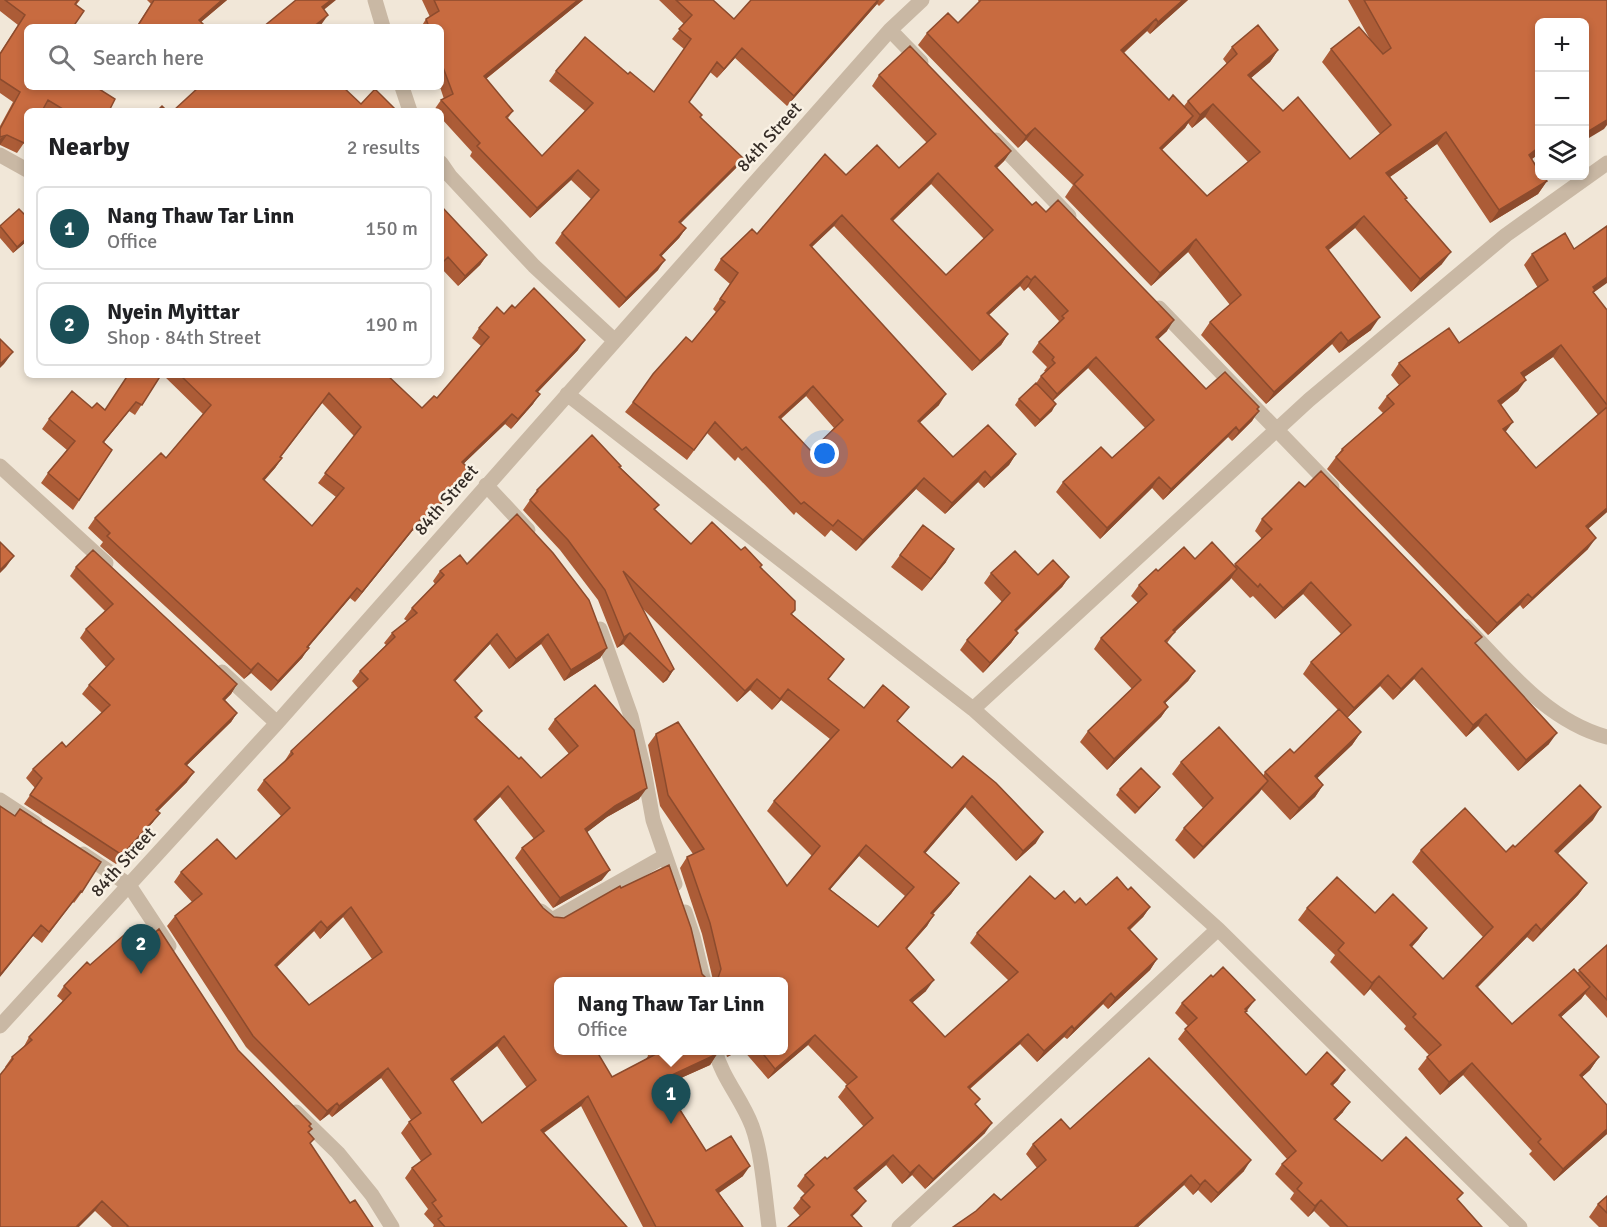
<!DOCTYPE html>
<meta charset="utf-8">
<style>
:root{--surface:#fff;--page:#f2f2f2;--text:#202124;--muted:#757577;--line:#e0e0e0;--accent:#1b4e56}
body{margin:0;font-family:Signika,sans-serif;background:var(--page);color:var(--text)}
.controls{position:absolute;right:18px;top:18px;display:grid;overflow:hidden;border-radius:9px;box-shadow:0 3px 9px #0003}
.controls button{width:54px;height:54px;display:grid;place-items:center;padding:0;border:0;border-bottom:2px solid var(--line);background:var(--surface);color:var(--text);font:30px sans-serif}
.you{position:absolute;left:825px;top:454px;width:21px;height:21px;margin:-15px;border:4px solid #fff;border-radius:50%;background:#1a73e8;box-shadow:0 0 0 9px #1a73e833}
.badge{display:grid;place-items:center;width:39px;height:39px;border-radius:50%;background:var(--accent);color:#fff;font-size:20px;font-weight:700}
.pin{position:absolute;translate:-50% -50px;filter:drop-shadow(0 2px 3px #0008)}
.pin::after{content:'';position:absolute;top:32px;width:21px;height:18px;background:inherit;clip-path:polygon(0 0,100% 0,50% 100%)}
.popup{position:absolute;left:554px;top:977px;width:234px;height:78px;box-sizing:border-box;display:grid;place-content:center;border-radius:9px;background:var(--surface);filter:drop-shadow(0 2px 4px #0005);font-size:20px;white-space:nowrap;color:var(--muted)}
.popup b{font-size:22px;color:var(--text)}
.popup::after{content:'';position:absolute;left:50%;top:100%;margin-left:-12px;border:12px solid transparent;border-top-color:var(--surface)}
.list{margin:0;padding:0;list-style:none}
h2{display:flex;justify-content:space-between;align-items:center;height:78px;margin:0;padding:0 24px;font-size:26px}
h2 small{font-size:20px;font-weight:400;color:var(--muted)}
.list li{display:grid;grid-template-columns:39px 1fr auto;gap:18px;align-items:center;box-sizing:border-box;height:84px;margin:0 12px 12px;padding:0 12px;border:2px solid var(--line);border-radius:9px}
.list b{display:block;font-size:22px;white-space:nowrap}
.list p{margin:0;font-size:20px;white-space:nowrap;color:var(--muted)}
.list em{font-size:20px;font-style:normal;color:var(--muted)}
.icon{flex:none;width:33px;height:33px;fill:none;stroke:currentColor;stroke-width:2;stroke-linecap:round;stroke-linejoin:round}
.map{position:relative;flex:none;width:1607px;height:1227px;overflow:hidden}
.search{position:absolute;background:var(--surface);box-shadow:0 3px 9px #0003;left:24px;top:24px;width:420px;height:66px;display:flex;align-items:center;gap:15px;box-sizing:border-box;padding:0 21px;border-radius:9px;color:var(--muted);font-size:22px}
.panel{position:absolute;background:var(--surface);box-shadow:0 3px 9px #0003;left:24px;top:108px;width:420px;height:270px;border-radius:9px}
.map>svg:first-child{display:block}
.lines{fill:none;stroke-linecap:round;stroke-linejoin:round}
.minor{stroke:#c9b8a4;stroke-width:15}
.wall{fill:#ac5c37;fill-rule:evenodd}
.shaded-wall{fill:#8c4b2d}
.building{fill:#c86b40;stroke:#8c4b2d;stroke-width:1.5;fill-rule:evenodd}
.labels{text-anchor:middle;stroke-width:5;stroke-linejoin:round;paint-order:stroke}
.street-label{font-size:18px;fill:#352c26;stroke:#f9f1e4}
</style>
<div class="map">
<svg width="1607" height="1227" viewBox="0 0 1607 1227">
<rect width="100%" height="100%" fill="#f1e7d8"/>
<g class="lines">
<path class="minor" d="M 375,0 L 383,27
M 890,30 L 921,62
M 402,87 L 410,111
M 996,140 L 1069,216
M 0,155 L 27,170
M 441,163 L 450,176 L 534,266 L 614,340
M 1159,308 L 1332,487
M 567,394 L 973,709 L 1218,929 L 1520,1227
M 0,466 L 106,563
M 486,485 L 528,530
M 1465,626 C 1506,668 1547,721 1607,737
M 600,629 L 631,716 L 643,765 L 653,820 L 675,884
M 222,672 L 277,723
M 973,709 L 1309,400 L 1506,235 L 1607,163
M 0,800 L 35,823
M 83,854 L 129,885 L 169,946
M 541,911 L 552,920 L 665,856
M 685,912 L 693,936 L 704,982
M 0,1026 L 277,723 L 890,30 L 922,0
M 715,1050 C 722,1078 742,1099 752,1126 C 762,1153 765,1197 769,1227
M 296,1112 L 338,1153 L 372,1195 L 392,1227
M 899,1227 L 1218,929"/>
</g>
<path class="wall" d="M 0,0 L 80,0 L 76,5 L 27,87 L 109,111 L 27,111 L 24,143 L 17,153 L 0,145 L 0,126 L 13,102 L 0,93 L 0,53 L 18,25 L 0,11 Z
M 147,0 L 227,0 L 201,22 L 206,27 L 136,27 L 151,4 Z
M 422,0 L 583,0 L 486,79 L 513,111 L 508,118 L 542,156 L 585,111 L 549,81 L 556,71 L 628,74 L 654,92 L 684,49 L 672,39 L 684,24 L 659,0 L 713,0 L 734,19 L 751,0 L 885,0 L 879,6 L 877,4 L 787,106 L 735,58 L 717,78 L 710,72 L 689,102 L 700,117 L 743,158 L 736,168 L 680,223 L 686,228 L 679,238 L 661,256 L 658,270 L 619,308 L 555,243 L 562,233 L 591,199 L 571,180 L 530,218 L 470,156 L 472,152 L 441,118 L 441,111 L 435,111 L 434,110 L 441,100 L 444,99 L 440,87 L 441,87 L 441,27 L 421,27 L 426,19 L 430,17 Z
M 978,0 L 1188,0 L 1150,34 L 1147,31 L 1124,53 L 1169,100 L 1184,106 L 1188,101 L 1227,64 L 1223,59 L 1232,47 L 1278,50 L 1270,62 L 1251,78 L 1283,111 L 1350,159 L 1380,134 L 1322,62 L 1331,49 L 1371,41 L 1348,0 L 1607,0 L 1604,129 L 1539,22 L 1539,154 L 1532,159 L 1547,181 L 1538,194 L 1490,223 L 1437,144 L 1390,177 L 1407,198 L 1405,200 L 1442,264 L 1411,292 L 1355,228 L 1329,250 L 1371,330 L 1339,353 L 1332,344 L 1266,404 L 1201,335 L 1210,322 L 1230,305 L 1188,252 L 1151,286 L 1065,197 L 1073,185 L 1026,140 L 1018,148 L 918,45 L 927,33 L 958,23 L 979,2 ZM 1205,117 L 1248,162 L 1207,196 L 1162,150 L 1185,128 L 1188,123 L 1192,128 Z
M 879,75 L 1011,151 L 1004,161 L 997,168 L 1032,205 L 1167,331 L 1158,339 L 1206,389 L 1257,409 L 1252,421 L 1232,441 L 1228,437 L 1163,500 L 1152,488 L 1100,539 L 1056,492 L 1063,482 L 1112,458 L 1145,428 L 1088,368 L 1053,401 L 1052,411 L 1035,427 L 1015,405 L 1019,399 L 1035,385 L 1041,376 L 1046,372 L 1044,371 L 1047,367 L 1032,352 L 1039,342 L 1055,326 L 1059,321 L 1028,287 L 1024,291 L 1020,286 L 989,315 L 1008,334 L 1001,345 L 972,371 L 834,226 L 812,247 L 939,405 L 920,422 L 953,457 L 1016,454 L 1009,465 L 984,488 L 978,482 L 945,514 L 916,489 L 856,551 L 831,530 L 825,537 L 796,512 L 794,515 L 738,457 L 735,461 L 707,433 L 687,460 L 625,412 L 633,402 L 692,342 L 716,312 L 713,309 L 730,284 L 714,270 L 721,259 L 757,234 L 846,175 L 899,168 L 927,143 L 872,86 ZM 931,184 L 984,239 L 946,275 L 893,221 ZM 806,396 L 834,428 L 811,451 L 781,419 Z
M 441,208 L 487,255 L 480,265 L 458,286 L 441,268 Z
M 0,226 L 27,241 L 13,253 L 0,238 Z
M 1532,254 L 1594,293 L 1607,310 L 1607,512 L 1588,529 L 1588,549 L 1523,609 L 1520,605 L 1488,635 L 1327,469 L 1342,449 L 1383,413 L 1378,408 L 1387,396 L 1399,385 L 1391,375 L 1399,363 L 1459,343 L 1538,288 L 1524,265 ZM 1553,357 L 1598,415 L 1536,468 L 1505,433 L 1501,405 L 1518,391 L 1524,377 Z
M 515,308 L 578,350 L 538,392 L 533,404 L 511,429 L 505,424 L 463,464 L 463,480 L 416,532 L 413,530 L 355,602 L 350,598 L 308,647 L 302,658 L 271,691 L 251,673 L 244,679 L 100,546 L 103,542 L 88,528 L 95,518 L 166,458 L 203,414 L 163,375 L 387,375 L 422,408 L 437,398 L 481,346 L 472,338 L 479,328 ZM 322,403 L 354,436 L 318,483 L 336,497 L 312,526 L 264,481 L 275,468 L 282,458 L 281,457 Z
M 161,375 L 135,415 L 129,411 L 104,442 L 112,450 L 73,510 L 41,483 L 48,473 L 67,450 L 42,429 L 49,419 L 92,408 L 105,410 Z
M 620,467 L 659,505 L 655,510 L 691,544 L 760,568 L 792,614 L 844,659 L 828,679 L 864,708 L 898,721 L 1036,843 L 1016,861 L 965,807 L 925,853 L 959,883 L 951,894 L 933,914 L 927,926 L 907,949 L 926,991 L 912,1003 L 945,1037 L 1009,981 L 970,943 L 977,933 L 1055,899 L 1086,905 L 1128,890 L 1150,907 L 1143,917 L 1130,930 L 1157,959 L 1150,970 L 1108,1009 L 1103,1004 L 1067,1039 L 1064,1037 L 1037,1062 L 1020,1044 L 970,1089 L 985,1133 L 925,1189 L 912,1175 L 902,1184 L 886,1165 L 856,1191 L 858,1211 L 800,1216 L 793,1208 L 801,1198 L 805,1194 L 797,1186 L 805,1175 L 827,1159 L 864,1127 L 838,1097 L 847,1085 L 808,1045 L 768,1079 L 743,1050 L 783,1050 L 783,981 L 558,981 L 558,1050 L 612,1077 L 646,1059 L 648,1056 L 646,1050 L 716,1050 L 717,1054 L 710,1065 L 665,1085 L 706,1151 L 743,1176 L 719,1193 L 743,1227 L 643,1227 L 581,1106 L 544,1133 L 627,1227 L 433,1227 L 434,1225 L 424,1214 L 428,1209 L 405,1178 L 412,1168 L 421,1161 L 401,1133 L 409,1122 L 411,1120 L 381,1078 L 332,1117 L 329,1114 L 320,1121 L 246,1047 L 167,926 L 175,916 L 192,902 L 174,882 L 181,872 L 236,859 L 281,816 L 257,790 L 264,780 L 284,762 L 291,751 L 358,688 L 352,681 L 360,671 L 386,645 L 384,643 L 392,633 L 407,621 L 404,619 L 412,608 L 435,584 L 433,581 L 440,571 L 467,564 L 607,648 L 600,658 L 564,681 L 541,644 L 509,669 L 490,644 L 455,681 L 482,711 L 477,718 L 519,759 L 541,778 L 569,754 L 548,729 L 555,719 L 639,799 L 607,817 L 587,832 L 602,880 L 553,908 L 515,858 L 522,848 L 534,839 L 500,797 L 476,821 L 543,908 L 554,917 L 702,974 L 709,981 L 713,980 L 702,934 L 680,868 L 687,857 L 693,854 L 660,806 L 648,745 L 656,734 L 787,886 L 812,856 L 767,811 L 774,801 L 830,739 L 781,700 L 772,710 L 750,690 L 737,702 L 642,608 L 674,669 L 667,680 L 663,683 L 623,644 L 617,648 L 598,600 L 560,550 L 523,510 L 537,490 ZM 859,856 L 905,896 L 878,927 L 830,889 ZM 343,917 L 372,959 L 309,1005 L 277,967 L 314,931 L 320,939 ZM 497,1046 L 527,1088 L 482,1123 L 453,1082 Z
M 1262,519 L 1477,645 L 1549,744 L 1518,771 L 1478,726 L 1466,737 L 1414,679 L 1393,700 L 1380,686 L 1347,718 L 1361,732 L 1352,745 L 1317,778 L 1323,785 L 1315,797 L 1290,820 L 1261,789 L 1194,859 L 1175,840 L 1184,828 L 1203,808 L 1172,774 L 1181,762 L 1263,776 L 1265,772 L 1294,753 L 1338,710 L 1303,674 L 1311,662 L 1341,634 L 1303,594 L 1275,619 L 1253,596 L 1250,598 L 1231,578 L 1175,632 L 1167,643 L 1195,671 L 1188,681 L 1165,703 L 1168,707 L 1161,717 L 1107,770 L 1080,742 L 1088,731 L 1132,689 L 1094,649 L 1101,638 L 1138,603 L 1131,596 L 1139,585 L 1158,571 L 1195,559 L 1234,566 L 1262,539 L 1255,531 Z
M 900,555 L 946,562 L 922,591 L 891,567 Z
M 76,567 L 237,684 L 231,694 L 225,700 L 237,713 L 231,722 L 187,765 L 187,782 L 158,811 L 153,822 L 116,864 L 24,804 L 35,788 L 26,778 L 33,769 L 66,747 L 102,713 L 82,694 L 89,685 L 106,667 L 80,638 L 86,629 L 105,611 L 70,576 Z
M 991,573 L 1038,575 L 1069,577 L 1062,587 L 1017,631 L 1018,633 L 1011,643 L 983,673 L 960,650 L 967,640 L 1002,602 L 984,583 Z
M 1160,787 L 1155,793 L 1135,814 L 1116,795 L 1120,789 Z
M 0,806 L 82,892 L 74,903 L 73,902 L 42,943 L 33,936 Z
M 1593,820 L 1557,853 L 1587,883 L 1578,895 L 1533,942 L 1527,937 L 1478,987 L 1512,1024 L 1577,973 L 1607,945 L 1607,1018 L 1585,994 L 1581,999 L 1561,1017 L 1599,1057 L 1590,1070 L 1582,1077 L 1607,1134 L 1554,1181 L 1529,1154 L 1532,1151 L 1463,1075 L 1440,1095 L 1418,1069 L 1429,1055 L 1404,1029 L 1406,1026 L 1370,989 L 1364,996 L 1330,962 L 1335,955 L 1298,920 L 1307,908 L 1427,928 L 1418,940 L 1412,947 L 1443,979 L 1483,937 L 1412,862 L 1421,850 L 1506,852 L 1515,847 Z
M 90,965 L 238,1050 L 310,1126 L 312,1129 L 309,1133 L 311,1145 L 350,1203 L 373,1227 L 112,1227 L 95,1211 L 5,1067 L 12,1057 L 23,1048 L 29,1037 L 63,1001 L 57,996 L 64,986 Z
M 1182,1003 L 1245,1012 L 1306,1075 L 1338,1080 L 1333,1085 L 1343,1112 L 1335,1120 L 1382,1161 L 1458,1200 L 1482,1227 L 1330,1227 L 1314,1211 L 1308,1217 L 1290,1199 L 1294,1193 L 1275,1174 L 1282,1164 L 1287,1159 L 1178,1039 L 1188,1026 L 1175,1013 Z
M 725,1050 L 741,1050 L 727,1057 Z
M 1070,1129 L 1244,1171 L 1211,1203 L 1198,1190 L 1193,1195 L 1184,1185 L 1138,1227 L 953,1227 L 1001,1200 L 1037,1168 L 1026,1154 L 1033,1144 Z
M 1607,1196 L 1607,1227 L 1599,1227 L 1589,1217 L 1598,1204 Z"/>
<path class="shaded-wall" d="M 222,0 L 227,0 L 195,27 L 199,20 Z
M 331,0 L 336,0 L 315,17 L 322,7 Z
M 578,0 L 583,0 L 477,86 L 484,76 Z
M 878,0 L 879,0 L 877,4 L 787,106 L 794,96 Z
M 1183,0 L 1188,0 L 1150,34 L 1158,22 Z
M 328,15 L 321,25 L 318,27 L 313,27 Z
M 1156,19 L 1147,31 L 1112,63 L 1121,50 Z
M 742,48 L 735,58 L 717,78 L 724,69 Z
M 1278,50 L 1270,62 L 1240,87 L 1248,75 Z
M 1213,104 L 1205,117 L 1192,128 L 1200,115 Z
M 1607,115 L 1607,125 L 1604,129 L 1584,141 L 1584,134 Z
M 1193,116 L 1185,128 L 1151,160 L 1160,148 Z
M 1035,128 L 1026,140 L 1018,148 L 1026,136 Z
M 1446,132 L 1437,144 L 1378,185 L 1386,173 Z
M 7,135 L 0,145 L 0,139 L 1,138 Z
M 1539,147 L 1539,154 L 1520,167 L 1529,155 Z
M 1011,151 L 1004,161 L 988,176 L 995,166 Z
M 743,158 L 736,168 L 672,232 L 679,222 Z
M 578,170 L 571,180 L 530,218 L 537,208 Z
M 938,173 L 931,184 L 883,230 L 891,219 Z
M 1547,181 L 1538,194 L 1490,223 L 1499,210 Z
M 842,215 L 834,226 L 803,255 L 810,245 Z
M 1364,216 L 1355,228 L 1317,259 L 1326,247 Z
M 686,228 L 679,238 L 653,265 L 660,255 Z
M 27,238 L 27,241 L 13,253 L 17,247 Z
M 1196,239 L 1188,252 L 1151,286 L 1160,273 Z
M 1451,252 L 1442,264 L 1411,292 L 1420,279 Z
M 487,255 L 480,265 L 458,286 L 465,276 Z
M 665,260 L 658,270 L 619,308 L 626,298 Z
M 1027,276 L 1020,286 L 980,323 L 987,313 Z
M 1035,276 L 1028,287 L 1024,291 L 1031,280 Z
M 1607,277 L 1607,283 L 1593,293 L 1593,287 Z
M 1380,317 L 1371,330 L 1339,353 L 1348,341 Z
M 1174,320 L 1167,331 L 1149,348 L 1156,337 Z
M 1341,332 L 1332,344 L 1266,404 L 1274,392 Z
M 1008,334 L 1001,345 L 972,371 L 980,361 Z
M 585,340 L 578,350 L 529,401 L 536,391 Z
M 1561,345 L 1553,357 L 1513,385 L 1521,373 Z
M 13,352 L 4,364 L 0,368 L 0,364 Z
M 1096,357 L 1088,368 L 1049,404 L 1057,394 Z
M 1526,380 L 1518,391 L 1490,413 L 1498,401 Z
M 813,386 L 806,396 L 771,427 L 779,417 Z
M 540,394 L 533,404 L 511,429 L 518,419 Z
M 946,394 L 939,405 L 911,431 L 918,421 Z
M 136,402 L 129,411 L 96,452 L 103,442 Z
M 1056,404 L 1052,411 L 1035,427 L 1040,420 Z
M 1259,411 L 1252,421 L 1232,441 L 1239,431 Z
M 512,414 L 505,424 L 455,472 L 462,462 Z
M 1513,422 L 1504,434 L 1503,429 Z
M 1236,427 L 1228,437 L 1163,500 L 1171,489 Z
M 1016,454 L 1009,465 L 984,488 L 991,478 Z
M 282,458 L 275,468 L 256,489 L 263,479 Z
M 470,470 L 463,480 L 416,532 L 423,522 Z
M 985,471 L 978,482 L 945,514 L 952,503 Z
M 1159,477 L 1152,488 L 1100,539 L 1107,528 Z
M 924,478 L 916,489 L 856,551 L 863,540 Z
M 1607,508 L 1607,512 L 1577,538 L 1586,526 Z
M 420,520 L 413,530 L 355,602 L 362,592 Z
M 1596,538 L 1588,549 L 1523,609 L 1532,598 Z
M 954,549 L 946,562 L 922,591 L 931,579 Z
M 14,556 L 6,567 L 0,573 L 0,570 Z
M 1237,569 L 1230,580 L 1165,641 L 1173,630 Z
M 1069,577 L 1062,587 L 1008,639 L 1015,630 Z
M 1311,582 L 1303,594 L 1275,619 L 1283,608 Z
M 357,588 L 350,598 L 300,657 L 307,647 Z
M 1528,594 L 1520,605 L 1488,635 L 1497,623 Z
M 630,633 L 623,644 L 617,648 L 624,637 Z
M 1018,633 L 1011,643 L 983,673 L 990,663 Z
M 497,634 L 490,644 L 447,690 L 454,680 Z
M 548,634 L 541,644 L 509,669 L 516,659 Z
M 309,648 L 302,658 L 271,691 L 278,681 Z
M 607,648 L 600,658 L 564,681 L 571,670 Z
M 258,663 L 251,673 L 244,679 L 251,670 Z
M 1422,668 L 1414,679 L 1393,700 L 1401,689 Z
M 674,669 L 667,680 L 663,683 L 670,672 Z
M 1195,671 L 1188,681 L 1156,712 L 1164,702 Z
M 1388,675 L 1380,686 L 1346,719 L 1354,708 Z
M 757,679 L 750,690 L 737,702 L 745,691 Z
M 237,684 L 231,694 L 217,708 L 223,699 Z
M 788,689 L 781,700 L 772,710 L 780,699 Z
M 1168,707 L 1161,717 L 1107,770 L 1114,759 Z
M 237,713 L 231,722 L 179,773 L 185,764 Z
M 1486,714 L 1478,726 L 1466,737 L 1473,725 Z
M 1361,732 L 1352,745 L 1307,788 L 1315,776 Z
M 1557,733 L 1549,744 L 1518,771 L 1526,760 Z
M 194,772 L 187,782 L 150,819 L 156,810 Z
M 1268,781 L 1259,793 L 1194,859 L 1203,847 Z
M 1323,785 L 1315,797 L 1290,820 L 1299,808 Z
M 508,786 L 500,797 L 467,830 L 474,819 Z
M 1160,787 L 1155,793 L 1135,814 L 1139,808 Z
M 647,788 L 639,799 L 607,817 L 577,840 L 585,829 L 615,806 Z
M 972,796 L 965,807 L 917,863 L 924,852 Z
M 1601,807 L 1593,820 L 1547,864 L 1555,851 Z
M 160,813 L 153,822 L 116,864 L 122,855 Z
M 1043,832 L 1036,843 L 1016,861 L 1023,851 Z
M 866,845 L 859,856 L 822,899 L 829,889 Z
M 610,870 L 602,880 L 553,908 L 560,898 Z
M 959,883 L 951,894 L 924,924 L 931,913 Z
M 1587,883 L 1578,895 L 1533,942 L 1541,930 Z
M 351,907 L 343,917 L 320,939 L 327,928 Z
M 1150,907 L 1143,917 L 1120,938 L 1128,928 Z
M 934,915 L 927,926 L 898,958 L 906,948 Z
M 321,921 L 314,931 L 268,975 L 275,965 Z
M 1536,924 L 1527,937 L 1467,998 L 1476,986 Z
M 41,925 L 33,936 L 0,977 L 0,975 Z
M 1427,928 L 1418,940 L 1401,957 L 1410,945 Z
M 1157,959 L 1150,970 L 1108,1009 L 1115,998 Z
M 1379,976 L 1370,989 L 1364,996 L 1372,983 Z
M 934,980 L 926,991 L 902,1011 L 910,1000 Z
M 1590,987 L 1581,999 L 1550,1027 L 1559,1015 Z
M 1111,993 L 1103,1004 L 1067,1039 L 1074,1029 Z
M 1255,1000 L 1239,1021 L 1245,1009 Z
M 1072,1026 L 1064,1037 L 1037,1062 L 1044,1051 Z
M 1028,1034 L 1020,1044 L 960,1097 L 968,1087 Z
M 815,1035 L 808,1045 L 768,1079 L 775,1069 Z
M 504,1036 L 497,1046 L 443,1090 L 451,1079 Z
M 732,1050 L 741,1050 L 727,1057 Z
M 717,1054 L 710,1065 L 654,1090 L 661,1080 Z
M 1599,1057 L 1590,1070 L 1571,1087 L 1580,1075 Z
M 1472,1063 L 1463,1075 L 1440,1095 L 1449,1082 Z
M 388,1068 L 381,1078 L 332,1117 L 339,1106 Z
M 1345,1070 L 1338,1080 L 1324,1094 L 1331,1084 Z
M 588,1096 L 581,1106 L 533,1140 L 541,1130 Z
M 1350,1102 L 1343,1112 L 1326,1130 L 1334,1119 Z
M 337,1103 L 329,1114 L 320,1121 L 327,1111 Z
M 992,1123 L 985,1133 L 925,1189 L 933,1179 Z
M 1607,1129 L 1607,1134 L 1554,1181 L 1563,1169 Z
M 893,1155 L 886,1165 L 847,1199 L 854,1188 Z
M 1251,1160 L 1244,1171 L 1211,1203 L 1218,1193 Z
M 919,1165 L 912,1175 L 902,1184 L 910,1173 Z
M 750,1166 L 743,1176 L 708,1200 L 716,1190 Z
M 1191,1175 L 1184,1185 L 1138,1227 L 1134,1227 Z
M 1205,1180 L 1198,1190 L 1193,1195 L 1200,1185 Z
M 1321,1200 L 1314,1211 L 1308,1217 L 1315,1206 Z
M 102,1201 L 95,1211 L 79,1227 L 76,1227 Z
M 866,1201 L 858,1211 L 843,1225 L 851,1215 Z"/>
<path class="building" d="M 5,0 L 78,0 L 75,4 L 84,11 L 73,27 L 27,27 L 27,87 L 96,87 L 115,99 L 109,111 L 66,111 L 48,100 L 42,111 L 27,111 L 27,138 L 24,143 L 7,135 L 0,137 L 0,129 L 20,92 L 0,79 L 0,54 L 25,15 Z
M 154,0 L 222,0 L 199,20 L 206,27 L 137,27 Z
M 296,0 L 331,0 L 322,7 L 328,15 L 313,27 L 263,27 Z
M 434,0 L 578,0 L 484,76 L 513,111 L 506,117 L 542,156 L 593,103 L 556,71 L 585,37 L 628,74 L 630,72 L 654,92 L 691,39 L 679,29 L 692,15 L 676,0 L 713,0 L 734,19 L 751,0 L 878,0 L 794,96 L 742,48 L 724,69 L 717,62 L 689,102 L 702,115 L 700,117 L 743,158 L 679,222 L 686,228 L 660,255 L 665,260 L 626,298 L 562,233 L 599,190 L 578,170 L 537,208 L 477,146 L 480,143 L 441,100 L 453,94 L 441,62 L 441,27 L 429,27 L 426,19 L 439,11 Z
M 981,0 L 1183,0 L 1158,22 L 1156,19 L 1121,50 L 1169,100 L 1173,95 L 1193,116 L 1160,148 L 1207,196 L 1260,152 L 1213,104 L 1200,115 L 1188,101 L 1237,54 L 1232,47 L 1258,25 L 1278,50 L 1248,75 L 1283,111 L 1298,97 L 1350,159 L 1391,125 L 1331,49 L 1359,27 L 1383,54 L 1391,48 L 1364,0 L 1607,0 L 1607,120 L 1584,134 L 1584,22 L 1539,22 L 1539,147 L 1529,155 L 1539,171 L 1539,176 L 1543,176 L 1547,181 L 1499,210 L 1446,132 L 1386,173 L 1407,198 L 1405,199 L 1451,252 L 1420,279 L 1364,216 L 1326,247 L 1380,317 L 1348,341 L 1341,332 L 1274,392 L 1210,322 L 1241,295 L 1196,239 L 1160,273 L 1074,184 L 1083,175 L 1035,128 L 1026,136 L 927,33 L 948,13 L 958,23 Z
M 910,46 L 1011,151 L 995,166 L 1032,205 L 1036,202 L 1046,212 L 1058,200 L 1174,320 L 1156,337 L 1206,389 L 1225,372 L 1259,407 L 1257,409 L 1259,411 L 1239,431 L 1236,427 L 1171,489 L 1159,477 L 1107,528 L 1063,482 L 1101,447 L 1112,458 L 1154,420 L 1096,357 L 1057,394 L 1041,376 L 1055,363 L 1052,360 L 1054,357 L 1039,342 L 1064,318 L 1062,316 L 1068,311 L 1035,276 L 1031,280 L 1027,276 L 987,313 L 1008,334 L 980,361 L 842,215 L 810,245 L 946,394 L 918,421 L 953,457 L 988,425 L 1016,454 L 991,478 L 985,471 L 952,503 L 924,478 L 863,540 L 838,520 L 833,526 L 804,502 L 801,504 L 746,447 L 742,450 L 715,422 L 694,450 L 633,402 L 653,374 L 686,337 L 692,342 L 725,302 L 720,299 L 738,273 L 721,259 L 752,229 L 757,234 L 825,154 L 846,175 L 877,145 L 899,168 L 936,134 L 879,75 ZM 938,173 L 993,230 L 946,275 L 891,219 ZM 813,386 L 843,420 L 811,451 L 779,417 Z
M 199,87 L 343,87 L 361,104 L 375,89 L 397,111 L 173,111 Z
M 162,106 L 167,111 L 157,111 Z
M 442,207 L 487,255 L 465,276 L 448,257 L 441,264 L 441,208 Z
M 19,209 L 27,217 L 27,238 L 17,247 L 0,226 Z
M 1607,226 L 1607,277 L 1593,287 L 1595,290 L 1593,292 L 1607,310 L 1607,405 L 1561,345 L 1521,373 L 1526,380 L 1498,401 L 1513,422 L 1503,429 L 1536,468 L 1607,407 L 1607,508 L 1586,526 L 1596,538 L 1532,598 L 1528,594 L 1497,623 L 1336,457 L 1343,450 L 1342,449 L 1394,404 L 1387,396 L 1410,376 L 1399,363 L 1449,328 L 1459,343 L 1548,280 L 1532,254 L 1565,233 L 1574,249 Z
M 534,288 L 585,340 L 536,391 L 540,394 L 518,419 L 512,414 L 462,462 L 470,470 L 423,522 L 420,520 L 362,592 L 357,588 L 307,647 L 309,648 L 278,681 L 258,663 L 251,670 L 107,536 L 110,533 L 95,518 L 161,453 L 166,458 L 211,405 L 180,375 L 387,375 L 422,408 L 434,396 L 437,398 L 489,337 L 479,328 L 497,307 L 504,314 L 512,305 L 515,308 ZM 329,393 L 361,427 L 325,473 L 344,488 L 312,526 L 263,479 L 282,458 L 280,457 Z
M 0,339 L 13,352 L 0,364 Z
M 128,375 L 161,375 L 142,405 L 136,402 L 103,442 L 112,450 L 79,500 L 48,473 L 75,441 L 49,419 L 72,391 L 92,408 L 97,403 L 105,410 Z
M 1036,383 L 1056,404 L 1040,420 L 1019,399 Z
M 592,435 L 621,466 L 619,467 L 659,505 L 654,509 L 691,544 L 712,522 L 741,550 L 745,547 L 762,565 L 760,567 L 795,601 L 795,610 L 791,614 L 844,659 L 828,679 L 864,708 L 883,685 L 909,707 L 897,721 L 952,768 L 963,756 L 996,783 L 1043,832 L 1023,851 L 972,796 L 924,852 L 959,883 L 931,913 L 934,915 L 906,948 L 934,980 L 910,1000 L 945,1037 L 1018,972 L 977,933 L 1030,876 L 1055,899 L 1064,891 L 1075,903 L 1080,898 L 1086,905 L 1117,877 L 1128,890 L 1131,887 L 1150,907 L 1128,928 L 1157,959 L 1115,998 L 1111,993 L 1074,1029 L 1072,1026 L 1044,1051 L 1028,1034 L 968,1087 L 980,1099 L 975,1104 L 992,1123 L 933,1179 L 919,1165 L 910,1173 L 893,1155 L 854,1188 L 866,1201 L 851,1215 L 862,1227 L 788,1227 L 810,1207 L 801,1198 L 814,1185 L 805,1175 L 825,1157 L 827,1159 L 873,1118 L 846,1086 L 857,1077 L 815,1035 L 775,1069 L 760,1050 L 783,1050 L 783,981 L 558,981 L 558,1050 L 596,1050 L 612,1077 L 656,1054 L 655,1050 L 716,1050 L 717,1054 L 661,1080 L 706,1151 L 731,1136 L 750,1166 L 716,1190 L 743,1227 L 656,1227 L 588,1096 L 541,1130 L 627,1227 L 445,1227 L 438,1219 L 442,1216 L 432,1203 L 436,1200 L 412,1168 L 431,1154 L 409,1122 L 421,1113 L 388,1068 L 339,1106 L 337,1103 L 327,1111 L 253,1036 L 175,916 L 202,894 L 181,872 L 217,839 L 236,859 L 290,808 L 264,780 L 293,754 L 291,751 L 368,679 L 360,671 L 395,637 L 392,633 L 417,613 L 412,608 L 444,575 L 440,571 L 460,555 L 467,564 L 517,514 L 553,553 L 589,600 L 607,648 L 571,670 L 548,634 L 516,659 L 497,634 L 454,680 L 482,711 L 475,717 L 519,759 L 521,757 L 541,778 L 578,746 L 555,719 L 595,685 L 634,730 L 647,788 L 615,806 L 585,829 L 610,870 L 560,898 L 522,848 L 544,831 L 508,786 L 474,819 L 543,908 L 554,917 L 564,918 L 620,886 L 621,888 L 669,865 L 691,928 L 702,974 L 709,981 L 718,978 L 721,969 L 710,923 L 687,857 L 704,849 L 668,795 L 656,734 L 678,722 L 787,886 L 820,846 L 774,801 L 839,730 L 788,689 L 780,699 L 757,679 L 745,691 L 623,571 L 674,669 L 670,672 L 630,633 L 624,637 L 605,590 L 568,540 L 530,500 L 538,491 L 537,490 ZM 866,845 L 914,887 L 878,927 L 829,889 ZM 351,907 L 382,952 L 309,1005 L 275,965 L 321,921 L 327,928 ZM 504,1036 L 536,1080 L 482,1123 L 451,1079 Z
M 1321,471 L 1482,637 L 1475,643 L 1557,733 L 1526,760 L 1486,714 L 1473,725 L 1422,668 L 1401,689 L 1388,675 L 1354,708 L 1311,662 L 1351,625 L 1311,582 L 1283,608 L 1260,584 L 1258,587 L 1235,564 L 1272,529 L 1262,519 L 1299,482 L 1305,487 Z
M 923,525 L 954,549 L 931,579 L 900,555 Z
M 0,542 L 14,556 L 0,570 Z
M 1212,542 L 1237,569 L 1173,630 L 1175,632 L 1165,641 L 1195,671 L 1164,702 L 1168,707 L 1114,759 L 1088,731 L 1141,680 L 1101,638 L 1147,594 L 1139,585 L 1156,569 L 1158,571 L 1184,547 L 1195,559 Z
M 93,550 L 237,684 L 223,699 L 237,713 L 185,764 L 194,772 L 156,810 L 160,813 L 122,855 L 30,795 L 42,778 L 33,769 L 62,742 L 66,747 L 110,705 L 89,685 L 114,659 L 86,629 L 113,604 L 76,567 Z
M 1015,551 L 1038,575 L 1053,560 L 1069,577 L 1015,630 L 1018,633 L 990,663 L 967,640 L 1010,593 L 991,573 Z
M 1339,709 L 1361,732 L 1315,776 L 1323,785 L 1299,808 L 1265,772 L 1290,749 L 1294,753 Z
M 1219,727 L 1268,781 L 1203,847 L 1184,828 L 1213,798 L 1181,762 Z
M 1141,768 L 1160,787 L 1139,808 L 1120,789 Z
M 1580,785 L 1601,807 L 1555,851 L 1587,883 L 1541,930 L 1536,924 L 1476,986 L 1512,1024 L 1574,969 L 1590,987 L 1559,1015 L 1599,1057 L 1580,1075 L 1607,1105 L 1607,1129 L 1563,1169 L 1538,1142 L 1541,1139 L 1472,1063 L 1449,1082 L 1427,1057 L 1441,1045 L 1413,1017 L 1416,1014 L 1379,976 L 1372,983 L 1338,950 L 1344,943 L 1307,908 L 1337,877 L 1375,913 L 1393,894 L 1427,928 L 1410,945 L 1443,979 L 1493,927 L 1421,850 L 1465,808 L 1506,852 L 1513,845 L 1515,847 Z
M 0,806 L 15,816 L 20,809 L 101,862 L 82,892 L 81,891 L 49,932 L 41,925 L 0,975 Z
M 132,928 L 144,942 L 159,929 L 238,1050 L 311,1124 L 309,1126 L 312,1129 L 308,1132 L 314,1139 L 310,1143 L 350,1203 L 355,1200 L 373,1227 L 127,1227 L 128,1226 L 102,1201 L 76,1227 L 0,1227 L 0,1075 L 13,1059 L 12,1057 L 32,1040 L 29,1037 L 71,993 L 64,986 L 87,962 L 90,965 Z
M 1607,945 L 1607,1000 L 1579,970 Z
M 1223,967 L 1255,1000 L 1245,1009 L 1247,1011 L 1245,1012 L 1306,1075 L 1327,1052 L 1345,1070 L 1331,1084 L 1350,1102 L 1334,1119 L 1382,1161 L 1406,1137 L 1463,1193 L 1457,1199 L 1482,1227 L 1348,1227 L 1321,1200 L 1315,1206 L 1297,1189 L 1302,1183 L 1282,1164 L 1296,1151 L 1185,1029 L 1197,1018 L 1182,1003 L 1211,975 L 1213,977 Z
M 1149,1058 L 1251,1160 L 1218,1193 L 1205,1180 L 1200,1185 L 1191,1175 L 1134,1227 L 953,1227 L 976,1211 L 994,1194 L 1001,1200 L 1046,1160 L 1033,1144 L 1061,1119 L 1070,1129 Z
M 1607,1196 L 1607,1213 L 1598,1204 Z"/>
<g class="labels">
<g class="street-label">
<text transform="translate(769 137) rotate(-48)" y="6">84th Street</text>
<text transform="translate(446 500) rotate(-49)" y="6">84th Street</text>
<text transform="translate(123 862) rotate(-48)" y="6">84th Street</text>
</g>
</g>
</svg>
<div class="controls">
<button>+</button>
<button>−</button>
<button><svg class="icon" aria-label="layers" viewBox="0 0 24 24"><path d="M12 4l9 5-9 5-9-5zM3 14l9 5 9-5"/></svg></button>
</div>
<div class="you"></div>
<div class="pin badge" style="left:671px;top:1124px">1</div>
<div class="popup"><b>Nang Thaw Tar Linn</b>Office</div>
<div class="pin badge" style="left:141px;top:974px">2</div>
<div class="search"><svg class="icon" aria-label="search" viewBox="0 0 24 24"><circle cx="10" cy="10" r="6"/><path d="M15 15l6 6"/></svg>Search here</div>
<section class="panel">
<h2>Nearby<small>2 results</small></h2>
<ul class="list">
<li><span class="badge">1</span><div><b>Nang Thaw Tar Linn</b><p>Office</p></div><em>150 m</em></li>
<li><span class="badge">2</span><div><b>Nyein Myittar</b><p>Shop · 84th Street</p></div><em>190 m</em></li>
</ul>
</section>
</div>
